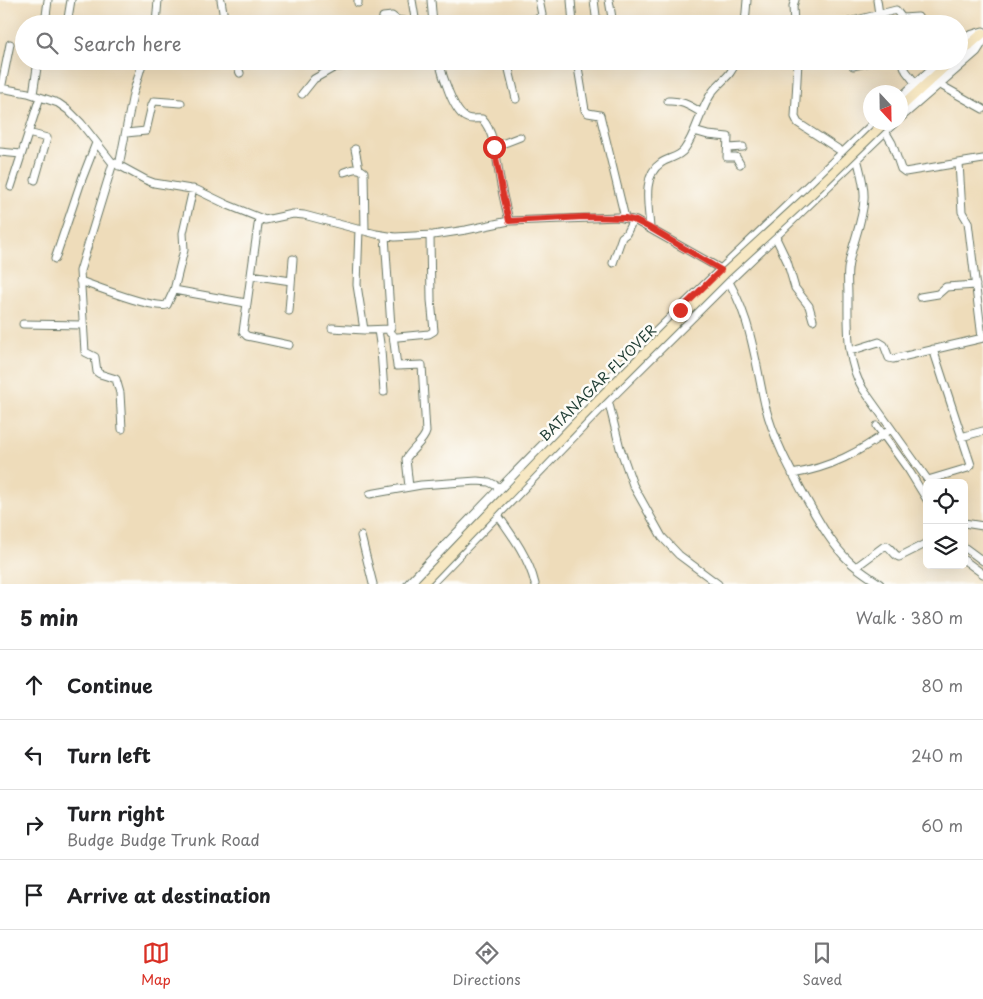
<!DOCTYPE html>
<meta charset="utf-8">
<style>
:root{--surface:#fff;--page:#f6f6f6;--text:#202124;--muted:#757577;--line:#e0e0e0;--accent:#d93025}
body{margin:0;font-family:"Playpen Sans",sans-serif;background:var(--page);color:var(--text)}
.controls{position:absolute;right:15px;bottom:15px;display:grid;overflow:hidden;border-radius:8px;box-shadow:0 5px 20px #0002}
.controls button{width:45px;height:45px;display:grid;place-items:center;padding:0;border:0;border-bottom:1px solid var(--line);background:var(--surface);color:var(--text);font:25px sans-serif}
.compass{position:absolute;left:863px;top:85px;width:45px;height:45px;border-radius:50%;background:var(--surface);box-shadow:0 5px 20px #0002;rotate:158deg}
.stop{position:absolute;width:15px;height:15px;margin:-11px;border:4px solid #d93025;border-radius:50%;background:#fff}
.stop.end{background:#d93025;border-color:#fff;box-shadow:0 1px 5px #0008}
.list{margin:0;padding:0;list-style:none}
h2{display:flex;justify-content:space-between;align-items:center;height:65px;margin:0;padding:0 20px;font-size:21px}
h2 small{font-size:16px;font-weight:400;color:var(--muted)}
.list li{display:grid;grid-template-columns:32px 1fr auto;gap:15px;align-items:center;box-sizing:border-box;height:70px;padding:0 20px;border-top:1px solid var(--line)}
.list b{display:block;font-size:19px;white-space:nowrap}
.list p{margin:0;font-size:16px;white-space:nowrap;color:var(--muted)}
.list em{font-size:16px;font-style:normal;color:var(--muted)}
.icon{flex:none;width:28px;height:28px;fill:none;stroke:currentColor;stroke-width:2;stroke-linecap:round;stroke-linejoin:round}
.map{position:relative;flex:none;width:983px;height:584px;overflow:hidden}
.search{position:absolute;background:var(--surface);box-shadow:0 5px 20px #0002;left:15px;right:15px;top:15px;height:55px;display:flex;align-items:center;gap:12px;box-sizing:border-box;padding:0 18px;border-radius:28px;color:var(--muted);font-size:19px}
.sheet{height:345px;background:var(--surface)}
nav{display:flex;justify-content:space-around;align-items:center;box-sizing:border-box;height:70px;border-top:1px solid var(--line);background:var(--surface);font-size:14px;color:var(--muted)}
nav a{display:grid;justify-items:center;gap:2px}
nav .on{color:var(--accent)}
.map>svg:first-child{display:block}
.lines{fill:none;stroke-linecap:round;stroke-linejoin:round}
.minor-casing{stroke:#677563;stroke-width:9}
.tertiary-casing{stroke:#677563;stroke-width:11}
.secondary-casing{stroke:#677563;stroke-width:11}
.minor{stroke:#fff;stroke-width:7}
.tertiary{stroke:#fff;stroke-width:9}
.secondary{stroke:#f7e8c3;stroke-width:9}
.secondary-bridge-casing{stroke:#677563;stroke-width:11;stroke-linecap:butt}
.secondary-bridge{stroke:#f7e8c3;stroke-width:9}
.route{stroke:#d93025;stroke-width:6}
.labels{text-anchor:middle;stroke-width:5;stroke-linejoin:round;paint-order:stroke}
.street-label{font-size:14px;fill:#1f3d34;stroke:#fdfcf7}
</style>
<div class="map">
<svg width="983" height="584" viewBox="0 0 983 584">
<rect width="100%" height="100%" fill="#fdfcf7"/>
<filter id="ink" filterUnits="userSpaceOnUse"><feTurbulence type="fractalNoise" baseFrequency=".02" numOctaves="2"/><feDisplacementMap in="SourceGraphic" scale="10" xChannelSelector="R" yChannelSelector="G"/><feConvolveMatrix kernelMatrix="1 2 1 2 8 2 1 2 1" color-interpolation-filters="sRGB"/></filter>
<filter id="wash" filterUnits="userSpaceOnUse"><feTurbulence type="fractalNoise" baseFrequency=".0096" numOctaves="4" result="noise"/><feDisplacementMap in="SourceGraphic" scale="20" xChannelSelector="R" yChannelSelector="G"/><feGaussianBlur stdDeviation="1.12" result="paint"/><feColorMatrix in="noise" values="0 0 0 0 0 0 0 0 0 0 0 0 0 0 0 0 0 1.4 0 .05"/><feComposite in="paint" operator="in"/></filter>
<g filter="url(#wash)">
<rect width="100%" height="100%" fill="#eedcba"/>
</g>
<g filter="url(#ink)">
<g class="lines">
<g class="minor-casing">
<path id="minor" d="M 221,0 L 225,24
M 358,0 L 358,3
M 412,0 L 416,24
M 431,0 L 433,24
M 571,0 L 573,24
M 594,0 L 597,24
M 609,0 L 613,24
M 877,0 L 879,14
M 45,24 L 48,0
M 67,24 L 71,0
M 156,24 L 158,0
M 382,24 L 383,17 L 392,16 L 397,20 L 416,23
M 479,24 L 537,19 L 542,15 L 539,0
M 745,24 L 747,0
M 794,24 L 793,6 L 795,0
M 841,24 L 896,10 L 902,18 L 918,17 L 922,24
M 235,61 L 240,73
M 439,61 C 442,74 454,114 467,118 C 471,120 477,118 482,119 C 497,134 497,170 502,190 C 504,201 507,211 509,221
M 507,61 L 516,99
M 577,61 L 585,110 L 588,113 L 600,115 L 625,218
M 798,61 L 795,117 L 798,123 L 844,153
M 902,61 L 906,71 L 916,84
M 853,66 L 874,61
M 937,83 L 983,109
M 0,88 L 28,93 L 58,103 L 68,110 L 81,123 L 111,161 L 146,180 L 154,183 L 197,190 L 228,205 L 265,220 L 293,214 L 304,215 L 376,234 L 395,237 L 433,235 L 466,230 L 509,221 L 619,217 L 636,221 L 721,269 C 751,313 754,356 765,405 C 774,441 791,471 808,502 C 820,523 832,545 849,561 C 858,570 870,577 880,584
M 1,89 L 10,44
M 33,94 L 38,61
M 302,94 L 314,79 L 335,67 L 353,66 L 360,61
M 668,101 C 681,100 690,106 702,113
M 694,131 L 708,135 L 728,137 L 727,157 L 736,157 L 740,164
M 885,131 L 892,143 L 901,169 L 905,172 L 983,159
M 28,133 L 47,138 L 35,180
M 126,133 L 146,131 L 152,105 L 154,101 L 181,103
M 494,147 L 520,137
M 728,148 L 743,147
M 355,149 L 359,169
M 0,152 L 21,154
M 857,158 C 860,171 865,185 864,199 C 863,223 851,245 848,269 C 847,278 848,287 848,296 C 848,326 846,362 863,389 L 930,483
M 113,163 L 80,271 L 85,352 L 95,357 L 97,372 L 100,374 L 116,379 L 120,393 L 122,429
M 959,163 L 962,212 L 968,222 L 982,338
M 119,166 L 133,94 L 143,61
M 344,172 C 351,170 357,166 364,172 L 365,231
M 11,187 L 40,97
M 259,218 L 243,332 L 247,336 L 289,345
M 650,228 C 649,208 641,176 661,163 C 668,158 679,157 684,150 C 697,132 700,109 713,91 C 722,80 732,75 736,61
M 359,229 L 357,285 L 364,330
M 775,236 L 787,261 L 795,288 L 809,306 L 813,320
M 55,259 L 82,179 L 96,143
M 613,263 L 622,237 L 626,234 L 633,220
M 251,275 L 291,281
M 80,281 C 97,287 152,309 167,305 L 174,290 L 184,250 L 183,233 L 193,189
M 174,290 L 246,303
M 920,297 L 938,294 L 946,287 L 976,285
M 289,311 L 293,259
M 23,324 L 83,325
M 332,328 L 364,330 L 390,329 L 391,327 L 385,236
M 378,330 L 381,350 L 384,392
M 390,333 L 395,337 L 398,337 L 429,334 L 434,331 L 431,300 L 430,235
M 393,335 L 397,366 L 422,365 L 426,432 C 424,441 410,451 406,459 L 409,487
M 850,351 L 879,342 L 884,345 L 889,358 L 893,359 L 983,338
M 608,400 L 620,448 L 633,485 L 662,537 L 679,555 L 718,584
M 877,426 L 908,469 L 927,500
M 961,437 L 983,431
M 792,474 C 830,468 860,452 891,429
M 928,480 L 968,468 L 971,465 L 933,349
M 370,494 L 421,485 L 477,481 L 489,482 L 501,488
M 497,514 C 512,535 529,558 535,584
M 964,523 L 983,526
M 361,536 L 373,584
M 964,547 L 983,561
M 964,560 L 983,574
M 856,567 L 883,547 L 887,546 C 892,549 894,555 899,557 L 927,543"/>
</g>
<g class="tertiary-casing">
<path id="tertiary" d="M 959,44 L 970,36 L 983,32
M 900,99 L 941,61
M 900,117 L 976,51 L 983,40
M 409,584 C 517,470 628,358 742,250 C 786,207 831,165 876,122
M 430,584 L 608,400 L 729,280 L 894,122"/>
</g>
<g class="secondary-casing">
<path id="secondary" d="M 959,54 L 983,33
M 900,108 L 951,61"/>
</g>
<use href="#minor" class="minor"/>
<use href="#tertiary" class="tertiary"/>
<use href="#secondary" class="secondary"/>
<g class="secondary-bridge-casing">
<path id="secondary-bridge" d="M 422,584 L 599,399 L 724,274 L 811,194 L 885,122"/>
</g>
<use href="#secondary-bridge" class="secondary-bridge"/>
</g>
</g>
<g class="lines" filter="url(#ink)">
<path class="route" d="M 494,147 L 502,190 L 509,221 L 584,217 L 625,218 L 636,221 L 650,228 L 721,270 L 680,310"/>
</g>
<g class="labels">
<g class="street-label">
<text transform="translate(598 383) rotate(-45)" y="5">BATANAGAR FLYOVER</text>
</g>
</g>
</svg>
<div class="controls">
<button><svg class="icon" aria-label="locate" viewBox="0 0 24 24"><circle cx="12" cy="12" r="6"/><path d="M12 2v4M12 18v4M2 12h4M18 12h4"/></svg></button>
<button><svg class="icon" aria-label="layers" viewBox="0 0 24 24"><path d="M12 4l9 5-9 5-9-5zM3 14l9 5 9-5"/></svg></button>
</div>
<svg class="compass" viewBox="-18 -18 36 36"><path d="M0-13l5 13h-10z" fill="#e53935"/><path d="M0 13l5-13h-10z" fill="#757577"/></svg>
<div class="stop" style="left:494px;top:147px"></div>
<div class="stop end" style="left:680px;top:310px"></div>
<div class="search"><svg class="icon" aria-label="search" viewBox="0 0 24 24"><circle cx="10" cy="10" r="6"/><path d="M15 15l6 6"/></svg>Search here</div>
</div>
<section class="sheet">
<h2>5 min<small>Walk · 380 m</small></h2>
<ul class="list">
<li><svg class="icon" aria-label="ahead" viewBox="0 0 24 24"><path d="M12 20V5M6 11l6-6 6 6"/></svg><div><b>Continue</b></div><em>80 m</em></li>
<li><svg class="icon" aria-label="left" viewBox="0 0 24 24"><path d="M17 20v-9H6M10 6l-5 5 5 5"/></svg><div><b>Turn left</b></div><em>240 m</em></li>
<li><svg class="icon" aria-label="right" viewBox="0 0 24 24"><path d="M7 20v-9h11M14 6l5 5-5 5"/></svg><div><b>Turn right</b><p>Budge Budge Trunk Road</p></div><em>60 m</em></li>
<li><svg class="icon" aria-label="arrive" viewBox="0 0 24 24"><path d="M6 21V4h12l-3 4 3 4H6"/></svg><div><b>Arrive at destination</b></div></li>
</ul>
</section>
<nav>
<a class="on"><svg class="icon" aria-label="map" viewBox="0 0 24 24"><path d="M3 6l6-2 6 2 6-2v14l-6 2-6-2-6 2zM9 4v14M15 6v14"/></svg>Map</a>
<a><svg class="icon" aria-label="directions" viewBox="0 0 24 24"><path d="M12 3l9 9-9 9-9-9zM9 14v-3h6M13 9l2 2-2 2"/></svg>Directions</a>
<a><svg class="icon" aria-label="saved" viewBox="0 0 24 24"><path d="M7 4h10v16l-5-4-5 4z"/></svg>Saved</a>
</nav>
